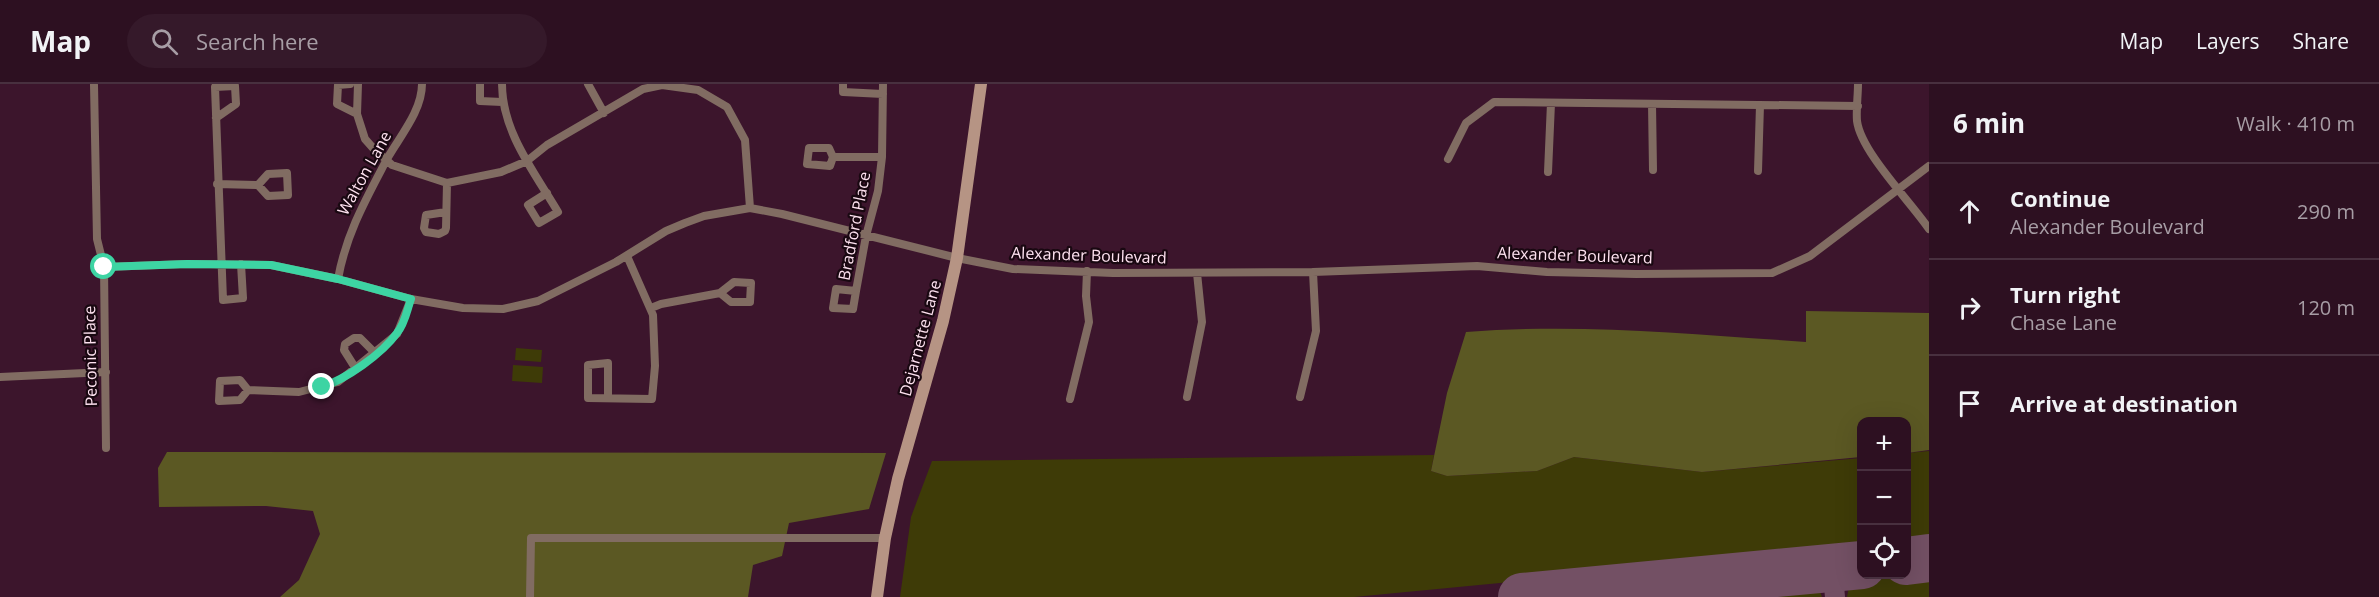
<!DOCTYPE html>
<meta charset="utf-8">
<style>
:root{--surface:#2d1021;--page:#35192a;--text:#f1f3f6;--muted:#a79da5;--line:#48303f}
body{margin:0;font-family:"Open Sans",sans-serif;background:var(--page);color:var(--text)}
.controls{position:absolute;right:18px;bottom:18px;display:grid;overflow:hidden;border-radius:12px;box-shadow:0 6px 24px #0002}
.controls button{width:54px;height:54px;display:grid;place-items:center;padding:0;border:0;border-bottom:2px solid var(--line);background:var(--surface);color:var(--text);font:30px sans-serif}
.stop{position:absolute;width:18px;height:18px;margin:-14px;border:4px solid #3dd4a3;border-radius:50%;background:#fff}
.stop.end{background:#3dd4a3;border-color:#fff;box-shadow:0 2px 6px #0008}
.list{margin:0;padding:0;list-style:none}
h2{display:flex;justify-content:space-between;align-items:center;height:78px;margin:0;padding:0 24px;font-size:26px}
h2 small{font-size:20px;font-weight:400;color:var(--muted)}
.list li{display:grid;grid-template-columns:39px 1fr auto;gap:18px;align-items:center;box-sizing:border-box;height:96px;padding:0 24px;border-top:2px solid var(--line)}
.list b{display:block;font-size:22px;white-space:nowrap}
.list p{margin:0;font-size:20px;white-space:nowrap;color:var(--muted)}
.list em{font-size:20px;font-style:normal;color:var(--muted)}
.icon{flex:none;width:33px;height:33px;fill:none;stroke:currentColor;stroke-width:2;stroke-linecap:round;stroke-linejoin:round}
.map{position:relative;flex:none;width:1929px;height:513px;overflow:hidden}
header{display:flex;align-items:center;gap:36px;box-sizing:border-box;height:84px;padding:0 30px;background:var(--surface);border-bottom:2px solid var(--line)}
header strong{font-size:28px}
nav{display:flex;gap:33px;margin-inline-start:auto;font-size:21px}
.search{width:420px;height:54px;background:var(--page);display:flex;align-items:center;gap:15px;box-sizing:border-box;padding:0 21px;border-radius:33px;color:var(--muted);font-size:22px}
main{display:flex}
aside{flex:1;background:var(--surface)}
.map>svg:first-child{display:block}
.green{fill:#3e3b07}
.forest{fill:#5b5823}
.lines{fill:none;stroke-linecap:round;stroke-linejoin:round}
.taxiway{stroke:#735064;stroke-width:20}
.runway{stroke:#735064;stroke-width:48}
.street{stroke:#816c62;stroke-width:8}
.secondary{stroke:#b69484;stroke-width:12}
.route{stroke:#3dd4a3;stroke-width:8}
.labels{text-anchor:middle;stroke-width:4.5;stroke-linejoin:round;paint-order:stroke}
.street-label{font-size:16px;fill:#fee2f0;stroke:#190811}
</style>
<header>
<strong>Map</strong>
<div class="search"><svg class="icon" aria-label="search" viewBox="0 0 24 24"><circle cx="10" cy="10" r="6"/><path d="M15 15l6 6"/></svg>Search here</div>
<nav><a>Map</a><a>Layers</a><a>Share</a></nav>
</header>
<main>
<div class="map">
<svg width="1929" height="513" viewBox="0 0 1929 513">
<rect width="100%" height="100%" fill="#3c152c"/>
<path class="green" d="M 516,264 L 542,266 L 541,278 L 515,276 Z
M 513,281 L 543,283 L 542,299 L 512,297 Z
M 1929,367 L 1929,458 L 1907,460 L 1907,369 Z
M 1434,371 L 1431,387 L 1447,392 L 1537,387 L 1574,373 L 1702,388 L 1861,374 L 1861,464 L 1354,513 L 900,513 L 911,433 L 932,377 Z
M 1929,491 L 1929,513 L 1847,513 L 1850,498 Z
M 1818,501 L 1822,513 L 1702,513 Z"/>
<path class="forest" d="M 1806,227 L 1929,229 L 1929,366 L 1907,369 L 1906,338 L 1862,338 L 1861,373 L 1702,388 L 1574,373 L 1537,387 L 1447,392 L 1431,387 L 1447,309 L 1466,248 C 1580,239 1693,250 1806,258 Z
M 167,368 L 886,369 L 869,425 L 789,439 L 782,472 L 753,481 L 748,513 L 280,513 L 299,496 L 320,450 L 313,427 L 266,422 L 159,423 L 158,384 Z"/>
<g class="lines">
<path class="taxiway" d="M 1811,486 L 1824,488 L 1833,500
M 1835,513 C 1833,497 1836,488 1852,482"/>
<path class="runway" d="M 1906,477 L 1929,474
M 1522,513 L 1862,481"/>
<path class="street" d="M 350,0 L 338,1 L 337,20 L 357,30
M 358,0 L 357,30 L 365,55 L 373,64 L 392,81 L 447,99 L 501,88 L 527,77 L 547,61 L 643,5 L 662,1 L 698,6 L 727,23 L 745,56 L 750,124
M 480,0 L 480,17 L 502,18
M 502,0 C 502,48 535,89 558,128 L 539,139 L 528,121 L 547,109
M 588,0 L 604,29
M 843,0 L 843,8 L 883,10
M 1858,0 C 1858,12 1856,25 1857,37 C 1861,68 1910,117 1929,145
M 94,1 L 97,155 L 104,183 L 106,364
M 1652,20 L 1653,86
M 216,34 L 236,20 L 235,2 L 215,3 L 223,216 L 243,214 L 241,180
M 833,73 L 830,82 L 807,80 L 809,64 L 829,64 L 833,73 L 882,73
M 1448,75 L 1466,39 L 1494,18 L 1858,22
M 1758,87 L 1760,21
M 1548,88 L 1551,19
M 217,100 L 258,101 L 268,90 L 287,89 L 288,111 L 268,112 L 258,101
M 446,128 L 426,131 L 424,144 L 426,148 L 439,150 L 445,147 L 446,144 L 447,99
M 104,183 L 187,180 L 271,181 L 338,195 L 411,215 L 463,224 L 503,225 L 538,217 L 616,178 L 666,147 L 685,139 L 704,132 L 750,124 L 782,130 L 957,174 L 1013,185 L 1113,189 L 1313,188 L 1477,182 L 1547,188 L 1636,190 L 1772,189 L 1810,172 L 1929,82
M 338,195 C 346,150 366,115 387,75 C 400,52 422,27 422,0
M 856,207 L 853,225 L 833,224 L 836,205 L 856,207 L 866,152 L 878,107 L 882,73 L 883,0
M 651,224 L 661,220 L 720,209 L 734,198 L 751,199 L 750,218 L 731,218 L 720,209
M 356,285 L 344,266 L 345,260 L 354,254 L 360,254 L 376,270
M 0,293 L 106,288
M 248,306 L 240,316 L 219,317 L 220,297 L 240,296 L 248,306 L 299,308 L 338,298 L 397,250 L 411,215
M 1187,313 L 1202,238 L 1197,189
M 1300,313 L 1316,247 L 1313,188
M 608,314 L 608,279 L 588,281 L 588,314 L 652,315 L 655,282 L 653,231 L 627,172
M 1070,315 L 1089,238 L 1086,212 L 1087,187
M 530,513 L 531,454 L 885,454"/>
<path class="secondary" d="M 877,513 L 885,454 L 898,395 L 943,237 L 957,174 L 981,0"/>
</g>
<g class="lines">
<path class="route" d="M 104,183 L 187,180 L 271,181 L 338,195 L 411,215 C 407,226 405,240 397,249 C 382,270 346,295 322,303"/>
</g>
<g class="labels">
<g class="street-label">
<text transform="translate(364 89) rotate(-61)" y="6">Walton Lane</text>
<text transform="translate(854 142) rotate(-79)" y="6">Bradford Place</text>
<text transform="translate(1089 171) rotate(2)" y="6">Alexander Boulevard</text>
<text transform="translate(1575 171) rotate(2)" y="6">Alexander Boulevard</text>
<text transform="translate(920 254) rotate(-75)" y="6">Dejarnette Lane</text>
<text transform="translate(90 272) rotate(-91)" y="6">Peconic Place</text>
</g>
</g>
</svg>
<div class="controls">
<button>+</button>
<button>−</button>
<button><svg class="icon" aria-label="locate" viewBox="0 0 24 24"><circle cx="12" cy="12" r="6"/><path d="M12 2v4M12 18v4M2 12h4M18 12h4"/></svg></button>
</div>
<div class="stop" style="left:104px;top:183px"></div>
<div class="stop end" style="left:322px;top:303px"></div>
</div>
<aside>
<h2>6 min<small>Walk · 410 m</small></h2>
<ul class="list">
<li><svg class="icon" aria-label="ahead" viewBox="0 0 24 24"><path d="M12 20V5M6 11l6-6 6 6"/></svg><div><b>Continue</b><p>Alexander Boulevard</p></div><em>290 m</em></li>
<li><svg class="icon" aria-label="right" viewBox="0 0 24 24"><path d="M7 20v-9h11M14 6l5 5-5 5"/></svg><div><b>Turn right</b><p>Chase Lane</p></div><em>120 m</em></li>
<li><svg class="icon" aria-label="arrive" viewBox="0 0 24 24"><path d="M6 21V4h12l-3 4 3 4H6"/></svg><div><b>Arrive at destination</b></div></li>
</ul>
</aside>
</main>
